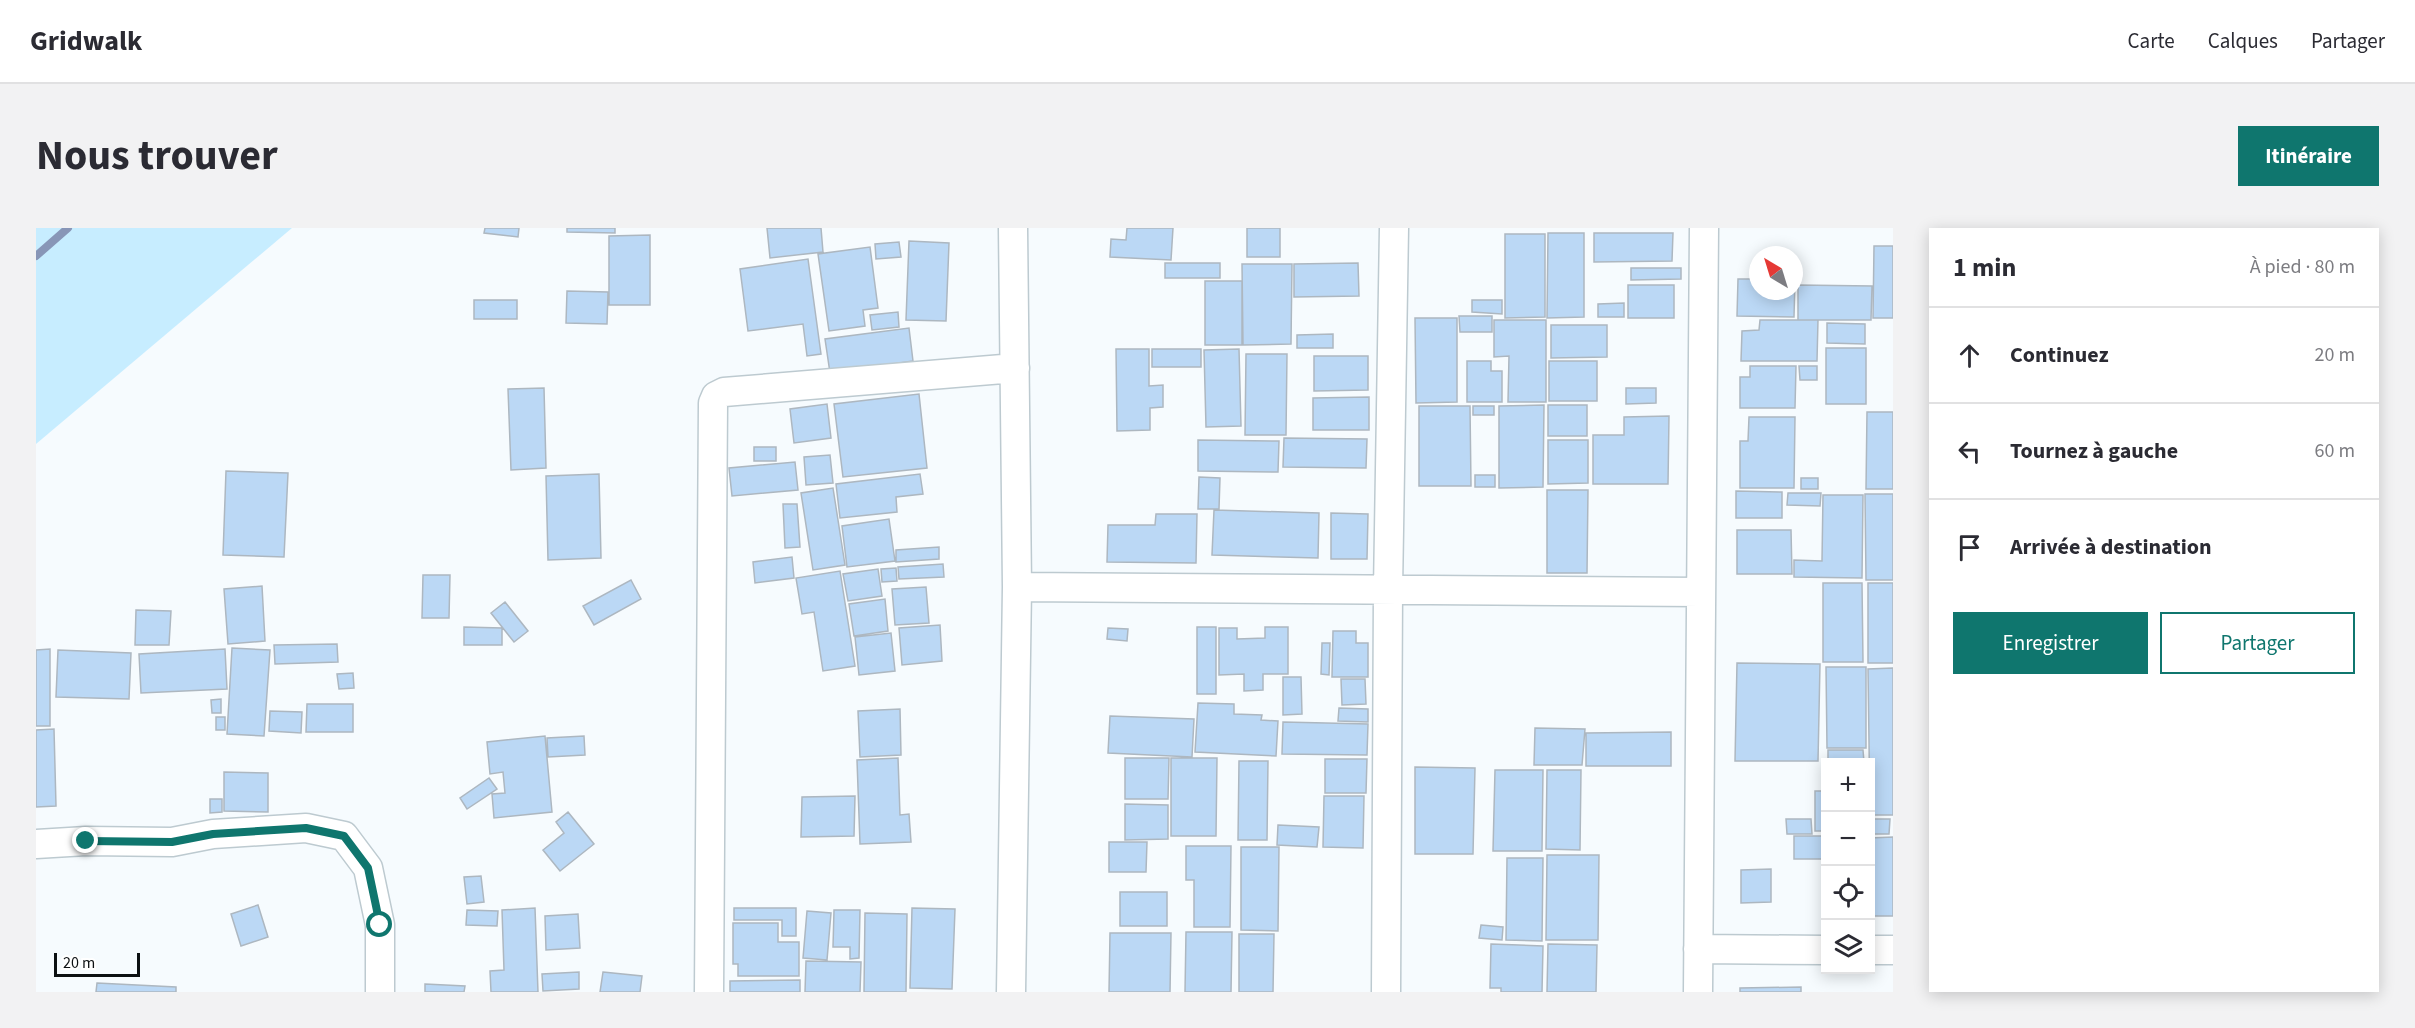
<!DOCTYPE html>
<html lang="fr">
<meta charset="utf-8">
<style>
:root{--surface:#fff;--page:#f2f2f3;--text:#2b2b33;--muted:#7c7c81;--line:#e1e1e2;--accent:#0f766e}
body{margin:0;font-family:"Source Sans 3",sans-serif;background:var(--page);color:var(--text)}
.controls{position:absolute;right:18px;bottom:18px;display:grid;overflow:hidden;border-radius:0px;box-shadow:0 3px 15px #0003}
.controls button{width:54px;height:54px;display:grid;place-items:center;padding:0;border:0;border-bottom:2px solid var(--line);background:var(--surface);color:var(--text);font:30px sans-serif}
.compass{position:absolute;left:1713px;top:18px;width:54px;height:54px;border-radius:50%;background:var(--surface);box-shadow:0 3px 15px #0003;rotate:322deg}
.scale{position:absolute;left:18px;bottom:15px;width:86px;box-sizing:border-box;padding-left:6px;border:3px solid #0c1012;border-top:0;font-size:16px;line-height:21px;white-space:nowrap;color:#0c1012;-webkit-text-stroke:4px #fff;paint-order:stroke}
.stop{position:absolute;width:18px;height:18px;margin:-14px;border:4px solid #0f766e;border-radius:50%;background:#fff}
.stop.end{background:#0f766e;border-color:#fff;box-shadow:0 2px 6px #0008}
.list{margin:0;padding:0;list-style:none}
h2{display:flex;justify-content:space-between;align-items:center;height:78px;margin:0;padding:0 24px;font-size:26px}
h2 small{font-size:20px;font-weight:400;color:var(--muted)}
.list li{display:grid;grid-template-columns:39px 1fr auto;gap:18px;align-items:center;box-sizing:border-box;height:96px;padding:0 24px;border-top:2px solid var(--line)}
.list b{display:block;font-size:22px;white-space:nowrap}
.list em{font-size:20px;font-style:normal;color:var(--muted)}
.actions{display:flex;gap:12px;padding:18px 24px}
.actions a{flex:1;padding:14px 0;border:2px solid var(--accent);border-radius:0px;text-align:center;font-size:21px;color:var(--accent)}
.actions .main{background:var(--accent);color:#fff}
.icon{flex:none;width:33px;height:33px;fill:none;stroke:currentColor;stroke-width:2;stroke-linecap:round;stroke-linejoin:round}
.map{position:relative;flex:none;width:1857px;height:764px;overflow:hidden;border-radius:0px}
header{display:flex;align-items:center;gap:36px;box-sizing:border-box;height:84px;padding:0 30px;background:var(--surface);border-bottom:2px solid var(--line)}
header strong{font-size:28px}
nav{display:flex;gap:33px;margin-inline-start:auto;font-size:21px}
.intro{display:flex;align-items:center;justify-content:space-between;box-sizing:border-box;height:144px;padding:0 36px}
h1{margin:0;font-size:42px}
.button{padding:15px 27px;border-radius:0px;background:var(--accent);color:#fff;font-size:21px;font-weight:700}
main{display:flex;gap:36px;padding:0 36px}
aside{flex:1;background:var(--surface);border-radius:0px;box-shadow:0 3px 15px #0003}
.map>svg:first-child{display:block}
.green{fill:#c7edff}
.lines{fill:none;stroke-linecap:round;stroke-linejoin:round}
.stream{stroke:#8896b7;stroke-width:8}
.building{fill:#bbd8f5;stroke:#adb7c0;stroke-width:1.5}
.street-casing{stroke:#bdcad0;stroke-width:31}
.street{stroke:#fff;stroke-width:28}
.route{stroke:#0f766e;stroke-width:8}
</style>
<header>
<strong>Gridwalk</strong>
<nav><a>Carte</a><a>Calques</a><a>Partager</a></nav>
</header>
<div class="intro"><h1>Nous trouver</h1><a class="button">Itinéraire</a></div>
<main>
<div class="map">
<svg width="1857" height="764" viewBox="0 0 1857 764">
<rect width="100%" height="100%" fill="#f6fbfe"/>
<path class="green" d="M 0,0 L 256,0 L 0,216 Z"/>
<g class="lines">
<path class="stream" d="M 0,28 L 32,0"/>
</g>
<path class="building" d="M 449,0 L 483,0 L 482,9 L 448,5 Z
M 531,0 L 579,0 L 579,5 L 531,4 Z
M 731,0 L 785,0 L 787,24 L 734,30 Z
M 1091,0 L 1137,0 L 1135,32 L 1074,29 L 1075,11 L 1090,12 Z
M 1211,0 L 1244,0 L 1244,29 L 1211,29 Z
M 1512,5 L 1548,5 L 1548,89 L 1511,90 Z
M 1558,5 L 1637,5 L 1636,33 L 1558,34 Z
M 1469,6 L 1509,6 L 1509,89 L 1469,90 Z
M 614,7 L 614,77 L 573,77 L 573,8 Z
M 873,13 L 913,15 L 910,93 L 870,92 Z
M 863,14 L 865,29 L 840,31 L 839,16 Z
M 1838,18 L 1857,18 L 1857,90 L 1837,90 Z
M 834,19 L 842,80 L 827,82 L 829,98 L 793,103 L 782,26 Z
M 772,31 L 785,126 L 771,128 L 767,96 L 712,103 L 704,41 Z
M 1129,35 L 1184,35 L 1184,50 L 1129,50 Z
M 1322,35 L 1323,68 L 1258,69 L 1258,36 Z
M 1206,36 L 1256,36 L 1255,116 L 1207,117 Z
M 1595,40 L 1645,40 L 1645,51 L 1595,52 Z
M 1702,51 L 1722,51 L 1722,63 L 1758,63 L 1759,51 L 1758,89 L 1701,88 Z
M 1169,53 L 1206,53 L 1206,117 L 1169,117 Z
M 1592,57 L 1638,57 L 1638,90 L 1592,90 Z
M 1762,57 L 1836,58 L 1835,92 L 1762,92 Z
M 531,63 L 572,64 L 571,96 L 530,95 Z
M 438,72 L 481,72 L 481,91 L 438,91 Z
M 1436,72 L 1466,72 L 1466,86 L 1436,84 Z
M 1588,75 L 1588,89 L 1562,89 L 1562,76 Z
M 862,84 L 863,99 L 836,102 L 834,87 Z
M 1423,88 L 1456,88 L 1456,104 L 1424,104 Z
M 1379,90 L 1421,90 L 1421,174 L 1380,175 Z
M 1458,92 L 1510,92 L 1510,174 L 1472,174 L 1473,128 L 1458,129 Z
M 1724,92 L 1782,92 L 1781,133 L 1705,133 L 1706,103 L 1723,102 Z
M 1791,95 L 1829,96 L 1829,116 L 1791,115 Z
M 1515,97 L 1571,97 L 1571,129 L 1515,130 Z
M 873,100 L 877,133 L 794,145 L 789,111 Z
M 1297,106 L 1297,120 L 1261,120 L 1261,107 Z
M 1790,120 L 1830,120 L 1830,176 L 1790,176 Z
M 1080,121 L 1113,121 L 1113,158 L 1127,157 L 1127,179 L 1114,180 L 1114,202 L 1081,203 Z
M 1116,121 L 1165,121 L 1165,139 L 1116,139 Z
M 1203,121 L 1205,198 L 1170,199 L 1168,122 Z
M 1210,126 L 1251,126 L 1250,207 L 1209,207 Z
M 1278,128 L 1332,128 L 1332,162 L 1278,163 Z
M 1431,133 L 1455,133 L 1455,143 L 1466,143 L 1466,174 L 1431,174 Z
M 1513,133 L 1561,133 L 1561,173 L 1513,173 Z
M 1714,138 L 1760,138 L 1759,180 L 1704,180 L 1704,149 L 1714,149 Z
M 1763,138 L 1781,138 L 1781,152 L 1764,152 Z
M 508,160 L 510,240 L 475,242 L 472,161 Z
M 1590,160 L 1620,160 L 1620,175 L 1590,176 Z
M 883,166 L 891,240 L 807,249 L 798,176 Z
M 1333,169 L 1333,202 L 1277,202 L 1277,170 Z
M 791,176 L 795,210 L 758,215 L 754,181 Z
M 1508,177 L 1507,259 L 1463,260 L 1463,178 Z
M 1512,177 L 1551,177 L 1551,208 L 1512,208 Z
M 1383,178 L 1434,178 L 1435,258 L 1383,258 Z
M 1437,178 L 1458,178 L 1458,187 L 1437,187 Z
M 1831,184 L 1857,184 L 1857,261 L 1830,261 Z
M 1633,188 L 1632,256 L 1557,256 L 1557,207 L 1588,207 L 1588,189 Z
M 1713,189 L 1759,189 L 1758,260 L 1704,260 L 1704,213 L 1712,213 Z
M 1248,210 L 1331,211 L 1330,240 L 1247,239 Z
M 1162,212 L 1243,213 L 1242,244 L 1162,243 Z
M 1512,212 L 1552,212 L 1552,255 L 1512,256 Z
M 718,219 L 740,219 L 740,233 L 718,233 Z
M 794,227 L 797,255 L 770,257 L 768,229 Z
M 759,234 L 762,262 L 696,268 L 693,240 Z
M 190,243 L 252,245 L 248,329 L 187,327 Z
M 563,246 L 565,330 L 512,332 L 510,248 Z
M 884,246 L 887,266 L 860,269 L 861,284 L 804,290 L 800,256 Z
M 1439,247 L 1459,247 L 1459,259 L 1439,259 Z
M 1163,249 L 1184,250 L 1183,281 L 1162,281 Z
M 1765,250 L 1782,250 L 1782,261 L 1765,261 Z
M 797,260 L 809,337 L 777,342 L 765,265 Z
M 1511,262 L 1552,262 L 1551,345 L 1511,345 Z
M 1700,263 L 1746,264 L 1746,290 L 1700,290 Z
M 1752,265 L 1785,265 L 1784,278 L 1751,277 Z
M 1829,266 L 1857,266 L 1857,352 L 1830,352 Z
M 1787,267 L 1827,267 L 1826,350 L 1758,349 L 1758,332 L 1786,333 Z
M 747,276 L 761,276 L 764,319 L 749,320 Z
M 1178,282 L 1283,285 L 1282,330 L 1176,327 Z
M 1295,285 L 1332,286 L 1331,331 L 1295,331 Z
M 1120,286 L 1161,286 L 1160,335 L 1071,334 L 1072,297 L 1119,297 Z
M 853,291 L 859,333 L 811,339 L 806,298 Z
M 1701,302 L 1755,302 L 1756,346 L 1701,346 Z
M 903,319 L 903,331 L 860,334 L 860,322 Z
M 756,329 L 758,350 L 719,355 L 717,334 Z
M 907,336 L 908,349 L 863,351 L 862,339 Z
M 860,340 L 861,353 L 846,354 L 845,341 Z
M 842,341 L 846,368 L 812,373 L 807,346 Z
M 804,343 L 819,438 L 787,443 L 778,384 L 766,386 L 760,350 Z
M 387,347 L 414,347 L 413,390 L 386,390 Z
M 595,352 L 605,371 L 558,397 L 547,378 Z
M 1787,355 L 1826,355 L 1827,434 L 1787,434 Z
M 1832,355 L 1857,355 L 1857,435 L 1832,435 Z
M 226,358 L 229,413 L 192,416 L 188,361 Z
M 890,359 L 893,395 L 859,397 L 856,361 Z
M 849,371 L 852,403 L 818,408 L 813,376 Z
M 469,374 L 492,403 L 478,414 L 455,385 Z
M 100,382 L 135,383 L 133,417 L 99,417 Z
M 904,397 L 906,433 L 866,437 L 863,400 Z
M 428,399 L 466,400 L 466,417 L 428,417 Z
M 1161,399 L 1180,399 L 1180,466 L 1161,466 Z
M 1229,399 L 1252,399 L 1252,446 L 1227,446 L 1227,462 L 1208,463 L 1208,446 L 1183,447 L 1183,400 L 1201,400 L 1201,411 L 1229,410 Z
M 1072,400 L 1092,401 L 1091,413 L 1071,411 Z
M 1297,403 L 1320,403 L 1320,415 L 1332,415 L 1332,449 L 1296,449 Z
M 855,405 L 859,443 L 823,447 L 819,409 Z
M 1286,415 L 1294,415 L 1293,447 L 1285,446 Z
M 301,416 L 302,434 L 239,436 L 238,417 Z
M 196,420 L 234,422 L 228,508 L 191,506 Z
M 14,421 L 14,498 L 0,498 L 0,422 Z
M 189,421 L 191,461 L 105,465 L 103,426 Z
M 22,422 L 95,425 L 93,471 L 20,469 Z
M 1701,435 L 1784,436 L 1782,533 L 1699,533 Z
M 1790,439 L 1830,439 L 1830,520 L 1791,520 Z
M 1857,440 L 1857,587 L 1834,587 L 1832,441 Z
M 317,445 L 318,460 L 303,461 L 301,446 Z
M 1247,449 L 1265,449 L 1266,486 L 1247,487 Z
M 1305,451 L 1329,451 L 1330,476 L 1306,477 Z
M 185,471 L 185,485 L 176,485 L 175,472 Z
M 1162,475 L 1198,476 L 1198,486 L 1226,487 L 1225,492 L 1242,493 L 1240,528 L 1159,524 Z
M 271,476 L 317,476 L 317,504 L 270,504 Z
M 1303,480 L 1332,481 L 1332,494 L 1302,493 Z
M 864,481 L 865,527 L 824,529 L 822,483 Z
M 234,483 L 266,484 L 265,505 L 233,503 Z
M 1074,488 L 1158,491 L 1156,529 L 1072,525 Z
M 180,489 L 189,489 L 189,502 L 180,502 Z
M 1247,494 L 1332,496 L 1331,527 L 1246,526 Z
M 1499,500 L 1549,501 L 1546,537 L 1498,537 Z
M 18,501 L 20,578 L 0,579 L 0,502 Z
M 1635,504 L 1635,538 L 1550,538 L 1550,505 Z
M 509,508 L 516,584 L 458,590 L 456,566 L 469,565 L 467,544 L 454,546 L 451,514 Z
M 548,508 L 549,527 L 512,529 L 511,510 Z
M 1792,522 L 1827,522 L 1828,534 L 1792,534 Z
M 862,530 L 864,587 L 873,586 L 875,614 L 824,616 L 821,532 Z
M 1089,530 L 1133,530 L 1132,571 L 1089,571 Z
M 1135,530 L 1181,530 L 1180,608 L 1135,608 Z
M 1289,531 L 1331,531 L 1330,565 L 1289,565 Z
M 1203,533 L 1232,533 L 1231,612 L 1202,612 Z
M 1379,539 L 1439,540 L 1437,626 L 1379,626 Z
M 1459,542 L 1507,542 L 1506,623 L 1457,623 Z
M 1511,542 L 1545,542 L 1544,622 L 1510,621 Z
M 188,544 L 232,545 L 232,584 L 188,583 Z
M 453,550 L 461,561 L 431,581 L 424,570 Z
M 1779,563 L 1790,563 L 1790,603 L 1779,603 Z
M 819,568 L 818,608 L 765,609 L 766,569 Z
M 1288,568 L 1328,568 L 1327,620 L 1287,619 Z
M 174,571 L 186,571 L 186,584 L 174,585 Z
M 1089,576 L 1132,577 L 1132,611 L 1089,612 Z
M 532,584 L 558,616 L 524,643 L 507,622 L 528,605 L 520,594 Z
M 1750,591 L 1775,591 L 1776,606 L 1751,606 Z
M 1834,591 L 1854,591 L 1853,606 L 1834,606 Z
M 1242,597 L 1283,599 L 1281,619 L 1241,617 Z
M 1758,608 L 1790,608 L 1790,631 L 1758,631 Z
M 1857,609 L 1857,688 L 1834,688 L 1834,610 Z
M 1073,614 L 1111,614 L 1110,644 L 1073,644 Z
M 1150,618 L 1195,618 L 1194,699 L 1158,699 L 1158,652 L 1150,652 Z
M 1205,619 L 1243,619 L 1242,703 L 1205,702 Z
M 1511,627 L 1563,627 L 1562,712 L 1510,712 Z
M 1471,630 L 1507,630 L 1506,713 L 1470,712 Z
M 1735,641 L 1735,674 L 1705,675 L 1705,642 Z
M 445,648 L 448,674 L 431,676 L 428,649 Z
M 1084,664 L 1131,664 L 1131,698 L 1084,698 Z
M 222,677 L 232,709 L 205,718 L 195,686 Z
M 499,680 L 502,764 L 455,764 L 454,743 L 468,742 L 466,682 Z
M 698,680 L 760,680 L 760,708 L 746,708 L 746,692 L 698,692 Z
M 876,680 L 919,681 L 916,761 L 874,760 Z
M 431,682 L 462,683 L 461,698 L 430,697 Z
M 798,682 L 824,682 L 823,730 L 814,731 L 814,719 L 797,719 Z
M 771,683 L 795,685 L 791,732 L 767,730 Z
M 829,685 L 871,686 L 870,764 L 828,764 Z
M 542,686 L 544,720 L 510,722 L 509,688 Z
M 697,695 L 742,695 L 742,714 L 763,714 L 763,748 L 702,748 L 702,736 L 697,736 Z
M 1445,697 L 1467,699 L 1466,712 L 1443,710 Z
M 1150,704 L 1196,704 L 1195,764 L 1149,764 Z
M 1074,705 L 1135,705 L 1134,764 L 1073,764 Z
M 1203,706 L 1238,706 L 1237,764 L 1203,764 Z
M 1455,716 L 1507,718 L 1506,764 L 1465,764 L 1465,760 L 1454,760 Z
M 1512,716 L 1561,717 L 1560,764 L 1511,764 Z
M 770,733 L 825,734 L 824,764 L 769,764 Z
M 543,744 L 543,761 L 507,763 L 506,746 Z
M 567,744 L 606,748 L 604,764 L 564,764 Z
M 764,752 L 764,764 L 694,764 L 694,753 Z
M 61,755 L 140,759 L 140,764 L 60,764 Z
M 389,756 L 429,758 L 428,764 L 389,764 Z
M 1765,759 L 1765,764 L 1704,764 L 1704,760 Z"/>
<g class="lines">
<g class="street-casing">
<path id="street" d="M 981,359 L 1664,364
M 0,616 L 50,613 L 136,614 L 177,606 L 270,600 L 308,608 L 332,640 L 344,697 L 344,764
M 1662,721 L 1790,722
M 1834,722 L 1857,722
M 673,764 L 677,175 L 680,168 L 688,164 L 979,140
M 975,764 L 981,359 L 977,0
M 1350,764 L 1352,362 L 1358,0
M 1662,764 L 1668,0"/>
</g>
<use href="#street" class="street"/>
</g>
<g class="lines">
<path class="route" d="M 50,613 L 136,614 L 177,606 L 270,600 L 308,608 L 332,640 L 344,697"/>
</g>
</svg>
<div class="controls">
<button>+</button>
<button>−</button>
<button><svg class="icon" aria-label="locate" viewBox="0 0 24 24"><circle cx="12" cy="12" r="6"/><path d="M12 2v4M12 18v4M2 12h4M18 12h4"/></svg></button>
<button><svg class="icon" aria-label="layers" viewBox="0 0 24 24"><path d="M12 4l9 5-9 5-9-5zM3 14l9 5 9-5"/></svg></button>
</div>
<svg class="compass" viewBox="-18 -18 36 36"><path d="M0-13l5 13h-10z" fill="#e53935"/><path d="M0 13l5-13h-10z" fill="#7c7c81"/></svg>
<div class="scale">20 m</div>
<div class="stop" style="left:344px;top:697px"></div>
<div class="stop end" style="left:50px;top:613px"></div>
</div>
<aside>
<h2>1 min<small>À pied · 80 m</small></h2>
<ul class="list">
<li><svg class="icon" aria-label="ahead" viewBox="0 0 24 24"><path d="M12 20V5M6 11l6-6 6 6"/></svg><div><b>Continuez</b></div><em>20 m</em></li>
<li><svg class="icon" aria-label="left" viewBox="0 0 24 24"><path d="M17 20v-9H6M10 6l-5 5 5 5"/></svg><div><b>Tournez à gauche</b></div><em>60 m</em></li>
<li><svg class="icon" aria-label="arrive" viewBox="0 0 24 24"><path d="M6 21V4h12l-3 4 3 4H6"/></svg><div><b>Arrivée à destination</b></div></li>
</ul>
<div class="actions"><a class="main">Enregistrer</a><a>Partager</a></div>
</aside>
</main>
